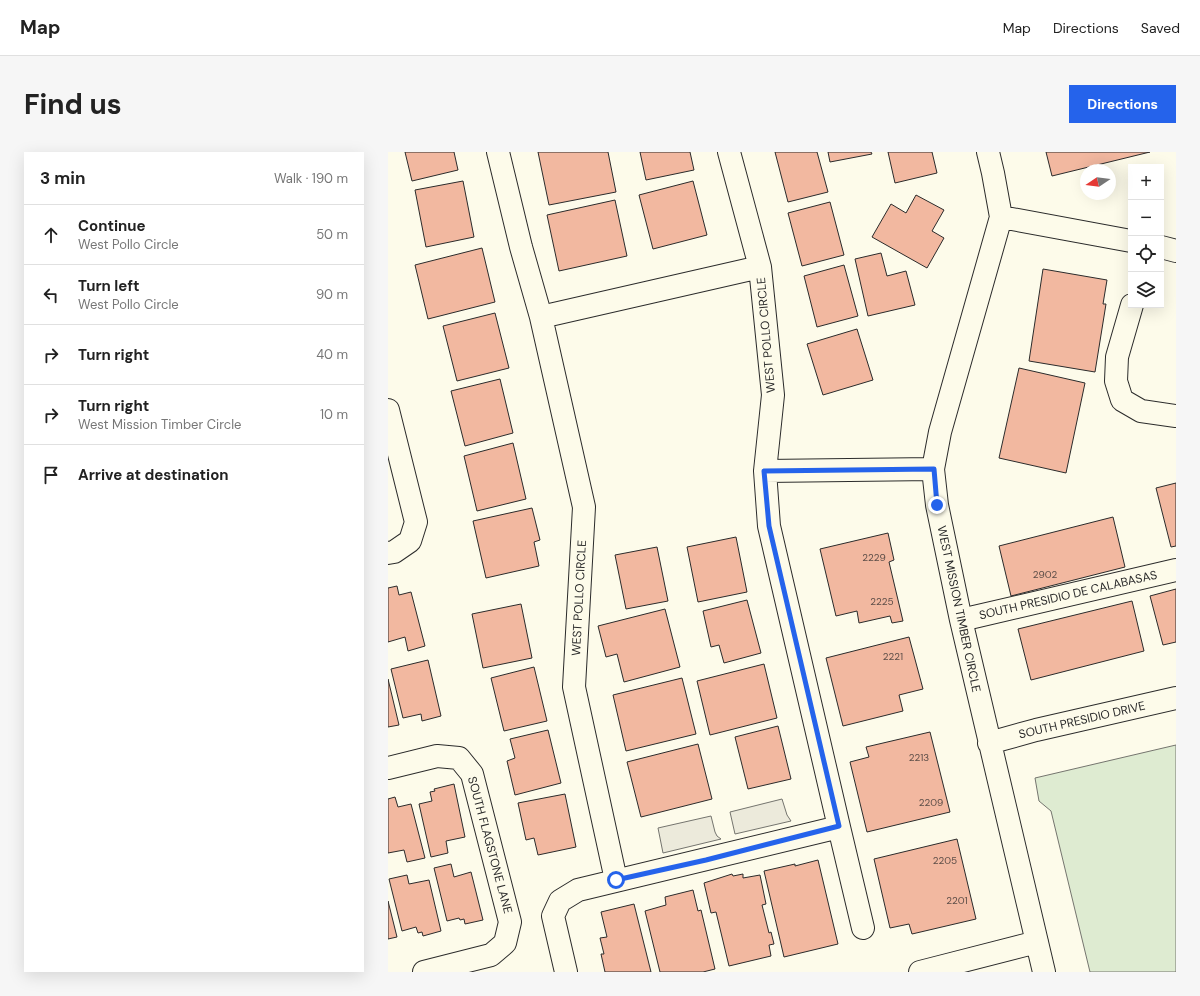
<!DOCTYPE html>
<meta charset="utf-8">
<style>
:root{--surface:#fff;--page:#f6f6f6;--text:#222;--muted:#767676;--line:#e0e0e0;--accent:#2563eb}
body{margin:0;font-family:"DM Sans",sans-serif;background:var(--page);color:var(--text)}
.controls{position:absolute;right:12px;top:12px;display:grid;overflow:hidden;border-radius:0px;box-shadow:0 4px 16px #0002}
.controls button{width:36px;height:36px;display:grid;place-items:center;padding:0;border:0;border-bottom:1px solid var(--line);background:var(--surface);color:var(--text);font:20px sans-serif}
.compass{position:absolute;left:692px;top:12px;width:36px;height:36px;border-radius:50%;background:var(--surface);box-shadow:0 4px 16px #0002;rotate:257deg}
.stop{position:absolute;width:12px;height:12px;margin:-9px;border:3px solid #2563eb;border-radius:50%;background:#fff}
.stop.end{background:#2563eb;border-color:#fff;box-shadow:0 1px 4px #0008}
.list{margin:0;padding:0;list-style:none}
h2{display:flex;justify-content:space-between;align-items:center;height:52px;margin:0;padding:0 16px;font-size:17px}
h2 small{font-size:13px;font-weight:400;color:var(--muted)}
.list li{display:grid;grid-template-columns:26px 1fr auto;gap:12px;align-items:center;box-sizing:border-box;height:60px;padding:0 16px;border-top:1px solid var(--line)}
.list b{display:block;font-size:15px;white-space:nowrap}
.list p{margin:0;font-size:13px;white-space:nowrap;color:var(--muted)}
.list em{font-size:13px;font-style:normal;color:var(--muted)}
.icon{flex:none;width:22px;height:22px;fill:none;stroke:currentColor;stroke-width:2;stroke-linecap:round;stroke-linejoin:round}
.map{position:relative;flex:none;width:788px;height:820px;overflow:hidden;border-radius:0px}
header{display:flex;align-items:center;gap:24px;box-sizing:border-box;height:56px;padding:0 20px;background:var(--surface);border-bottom:1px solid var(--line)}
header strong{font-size:19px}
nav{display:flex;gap:22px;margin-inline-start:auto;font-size:14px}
.intro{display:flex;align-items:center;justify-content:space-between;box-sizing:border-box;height:96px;padding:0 24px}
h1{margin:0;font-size:28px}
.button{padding:10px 18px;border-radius:0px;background:var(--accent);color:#fff;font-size:14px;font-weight:700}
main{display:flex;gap:24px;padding:0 24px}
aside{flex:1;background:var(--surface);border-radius:0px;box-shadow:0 4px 16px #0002}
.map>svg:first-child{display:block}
.green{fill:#deebd1;stroke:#74746e}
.parking{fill:#eceadb;stroke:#74746e}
.building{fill:#f2b8a0;stroke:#2b2b2b}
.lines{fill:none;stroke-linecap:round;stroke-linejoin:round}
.street-casing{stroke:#2b2b2b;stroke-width:24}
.street{stroke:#fdfbea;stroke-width:22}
.route{stroke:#2563eb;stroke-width:5}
.labels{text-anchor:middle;stroke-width:3;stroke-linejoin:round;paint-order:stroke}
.number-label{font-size:10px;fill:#5d4e48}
.street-label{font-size:12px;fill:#2b2b2b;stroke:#fdfbea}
</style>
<header>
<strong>Map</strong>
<nav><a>Map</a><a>Directions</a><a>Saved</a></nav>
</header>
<div class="intro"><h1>Find us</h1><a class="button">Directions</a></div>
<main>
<aside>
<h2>3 min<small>Walk · 190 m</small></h2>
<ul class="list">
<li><svg class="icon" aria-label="ahead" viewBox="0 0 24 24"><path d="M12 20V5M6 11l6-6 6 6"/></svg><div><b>Continue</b><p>West Pollo Circle</p></div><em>50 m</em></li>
<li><svg class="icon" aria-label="left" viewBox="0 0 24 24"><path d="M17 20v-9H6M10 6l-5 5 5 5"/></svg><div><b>Turn left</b><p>West Pollo Circle</p></div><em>90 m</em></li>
<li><svg class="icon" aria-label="right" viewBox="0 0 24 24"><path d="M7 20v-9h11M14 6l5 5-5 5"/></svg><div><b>Turn right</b></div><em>40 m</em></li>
<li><svg class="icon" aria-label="right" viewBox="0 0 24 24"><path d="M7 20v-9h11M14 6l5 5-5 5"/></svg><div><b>Turn right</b><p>West Mission Timber Circle</p></div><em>10 m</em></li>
<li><svg class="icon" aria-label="arrive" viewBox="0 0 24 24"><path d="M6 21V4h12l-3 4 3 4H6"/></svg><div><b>Arrive at destination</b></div></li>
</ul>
</aside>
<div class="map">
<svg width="788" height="820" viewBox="0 0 788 820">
<rect width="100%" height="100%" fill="#fdfbea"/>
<path class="green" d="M 788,593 L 788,820 L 702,820 L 663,659 L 651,649 L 647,626 Z"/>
<path class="parking" d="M 394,647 L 399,663 L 403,669 L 347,682 L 342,660 Z
M 323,664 L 327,680 L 329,684 L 333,687 L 275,701 L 270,676 Z"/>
<path class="building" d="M 17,0 L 66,0 L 70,18 L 24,29 Z
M 150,0 L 220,0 L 228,40 L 161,53 Z
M 252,0 L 302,0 L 306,18 L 258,28 Z
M 387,0 L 429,0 L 440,40 L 400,50 Z
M 440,0 L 483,0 L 484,2 L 442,10 Z
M 500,0 L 544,0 L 549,21 L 507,31 Z
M 658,0 L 762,0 L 664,24 Z
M 75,29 L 86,85 L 38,95 L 27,38 Z
M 305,29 L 319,83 L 265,97 L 251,43 Z
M 528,43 L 556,58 L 544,79 L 556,86 L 539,116 L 484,85 L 503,52 L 518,61 Z
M 227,48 L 239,104 L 171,119 L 159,63 Z
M 442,50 L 456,103 L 414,114 L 400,61 Z
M 94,96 L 107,150 L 40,167 L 27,113 Z
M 493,101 L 499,124 L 518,119 L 527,153 L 480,164 L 467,107 Z
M 456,113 L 470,164 L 429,175 L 416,124 Z
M 655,117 L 719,128 L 715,152 L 718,152 L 707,220 L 641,209 Z
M 107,161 L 121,216 L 69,229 L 55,174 Z
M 469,177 L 485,228 L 435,243 L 419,192 Z
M 631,216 L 697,231 L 678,321 L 611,306 Z
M 112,227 L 125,281 L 77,294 L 63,239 Z
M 125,291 L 138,347 L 89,359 L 76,304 Z
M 788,331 L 788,394 L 783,395 L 768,336 Z
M 144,356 L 152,388 L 146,390 L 151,414 L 98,426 L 85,369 Z
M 725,365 L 737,415 L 623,444 L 611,394 Z
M 500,381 L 506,408 L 501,410 L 515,469 L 504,471 L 502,464 L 471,471 L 469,459 L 448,464 L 432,397 Z
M 348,385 L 359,440 L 310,450 L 299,395 Z
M 269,395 L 280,449 L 238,457 L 227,403 Z
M 9,434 L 11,443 L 23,440 L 37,494 L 20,499 L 17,485 L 0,490 L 0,436 Z
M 788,437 L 788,490 L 775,493 L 762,444 Z
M 359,448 L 373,501 L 336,511 L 331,493 L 323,495 L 315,459 Z
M 744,449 L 756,499 L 643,528 L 630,477 Z
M 133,452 L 144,506 L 95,516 L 84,462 Z
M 277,457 L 292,515 L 236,530 L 229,502 L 218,505 L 210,474 Z
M 521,485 L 535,537 L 511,543 L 515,559 L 455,574 L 438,506 Z
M 40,508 L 53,564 L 34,569 L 33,562 L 15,566 L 3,517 Z
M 376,512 L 389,566 L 322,583 L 309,529 Z
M 146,515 L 159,569 L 116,579 L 103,526 Z
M 294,526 L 308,582 L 238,599 L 225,543 Z
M 0,527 L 11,573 L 0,575 Z
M 390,574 L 403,627 L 360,637 L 347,585 Z
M 160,578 L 173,631 L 127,643 L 119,609 L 127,606 L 122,587 Z
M 542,580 L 562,660 L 479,680 L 462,610 L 481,605 L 478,595 Z
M 310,592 L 324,647 L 253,665 L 239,610 Z
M 66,632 L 77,685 L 58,689 L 60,701 L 43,705 L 31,652 L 44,649 L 42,640 L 47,639 L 46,637 Z
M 177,642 L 188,695 L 150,703 L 146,686 L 138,688 L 130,651 Z
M 7,645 L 10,655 L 23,652 L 37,706 L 19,710 L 16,698 L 0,701 L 0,647 Z
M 569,687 L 588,767 L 524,782 L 521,772 L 502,776 L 486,707 Z
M 430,708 L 450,792 L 396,805 L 376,719 L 407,712 L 407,714 Z
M 63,712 L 66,725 L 83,720 L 95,768 L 77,772 L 76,767 L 72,768 L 71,766 L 59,769 L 46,716 Z
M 344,722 L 345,724 L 355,722 L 355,726 L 372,723 L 378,752 L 374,753 L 381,781 L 383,780 L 386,792 L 381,793 L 383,804 L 341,814 L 328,760 L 323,761 L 316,731 Z
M 19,723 L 21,732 L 41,728 L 53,779 L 35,784 L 34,780 L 30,781 L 28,775 L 14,779 L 1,727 Z
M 305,738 L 310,759 L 313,758 L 327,817 L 315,820 L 272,820 L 257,759 L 278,753 L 277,745 Z
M 0,749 L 9,785 L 0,787 Z
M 246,752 L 263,820 L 217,820 L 213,802 L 216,802 L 212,786 L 219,785 L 213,760 Z"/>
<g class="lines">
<g class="street-casing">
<path id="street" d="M 110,0 L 133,95 L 153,165 L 196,355 L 186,535 L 228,728
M 341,0 L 372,115 L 385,243 L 377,319 L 381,374 L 451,675
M 600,0 L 605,21 L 613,65 L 552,280 L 545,317 L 549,353 L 573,468 L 656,820
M 613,65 L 743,89
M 773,95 L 788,99
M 744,153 L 729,205 L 728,229 L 734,248 L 753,259 L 788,264
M 153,165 L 372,115
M 0,258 L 28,370 L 22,389 L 6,400 L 0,401
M 377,319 L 545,317
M 573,468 L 788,418
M 601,591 L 648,578 L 788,546
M 0,616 L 49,604 L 71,606 L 84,622 L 122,770 L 117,791 L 103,803 L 36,820
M 178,820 L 165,764 L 172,749 L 190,738 L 451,675 L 475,776
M 532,820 L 649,790"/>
</g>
<use href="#street" class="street"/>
</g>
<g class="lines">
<path class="route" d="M 228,728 L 318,708 L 451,674 L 381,374 L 376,319 L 546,317 L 549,353"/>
</g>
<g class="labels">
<g class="number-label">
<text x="486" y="409">2229</text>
<text x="657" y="426">2902</text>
<text x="494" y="453">2225</text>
<text x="505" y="508">2221</text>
<text x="531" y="609">2213</text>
<text x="543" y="654">2209</text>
<text x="557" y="712">2205</text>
<text x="569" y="752">2201</text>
</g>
<g class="street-label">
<text transform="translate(378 183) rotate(-95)" y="4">WEST POLLO CIRCLE</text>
<text transform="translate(680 443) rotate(-13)" y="4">SOUTH PRESIDIO DE CALABASAS</text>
<text transform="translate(191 446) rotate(-87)" y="4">WEST POLLO CIRCLE</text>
<text transform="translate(571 457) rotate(78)" y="4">WEST MISSION TIMBER CIRCLE</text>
<text transform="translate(694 568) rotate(-13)" y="4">SOUTH PRESIDIO DRIVE</text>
<text transform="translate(102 693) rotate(75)" y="4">SOUTH FLAGSTONE LANE</text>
</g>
</g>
</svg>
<div class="controls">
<button>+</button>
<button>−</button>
<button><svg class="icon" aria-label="locate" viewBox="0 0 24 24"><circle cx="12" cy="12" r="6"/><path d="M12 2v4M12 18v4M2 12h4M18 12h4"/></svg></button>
<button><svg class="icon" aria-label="layers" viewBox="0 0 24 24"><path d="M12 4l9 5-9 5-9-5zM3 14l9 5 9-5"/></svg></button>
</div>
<svg class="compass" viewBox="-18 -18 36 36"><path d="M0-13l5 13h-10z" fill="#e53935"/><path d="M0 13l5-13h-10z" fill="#767676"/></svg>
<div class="stop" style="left:228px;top:728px"></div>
<div class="stop end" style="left:549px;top:353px"></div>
</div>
</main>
